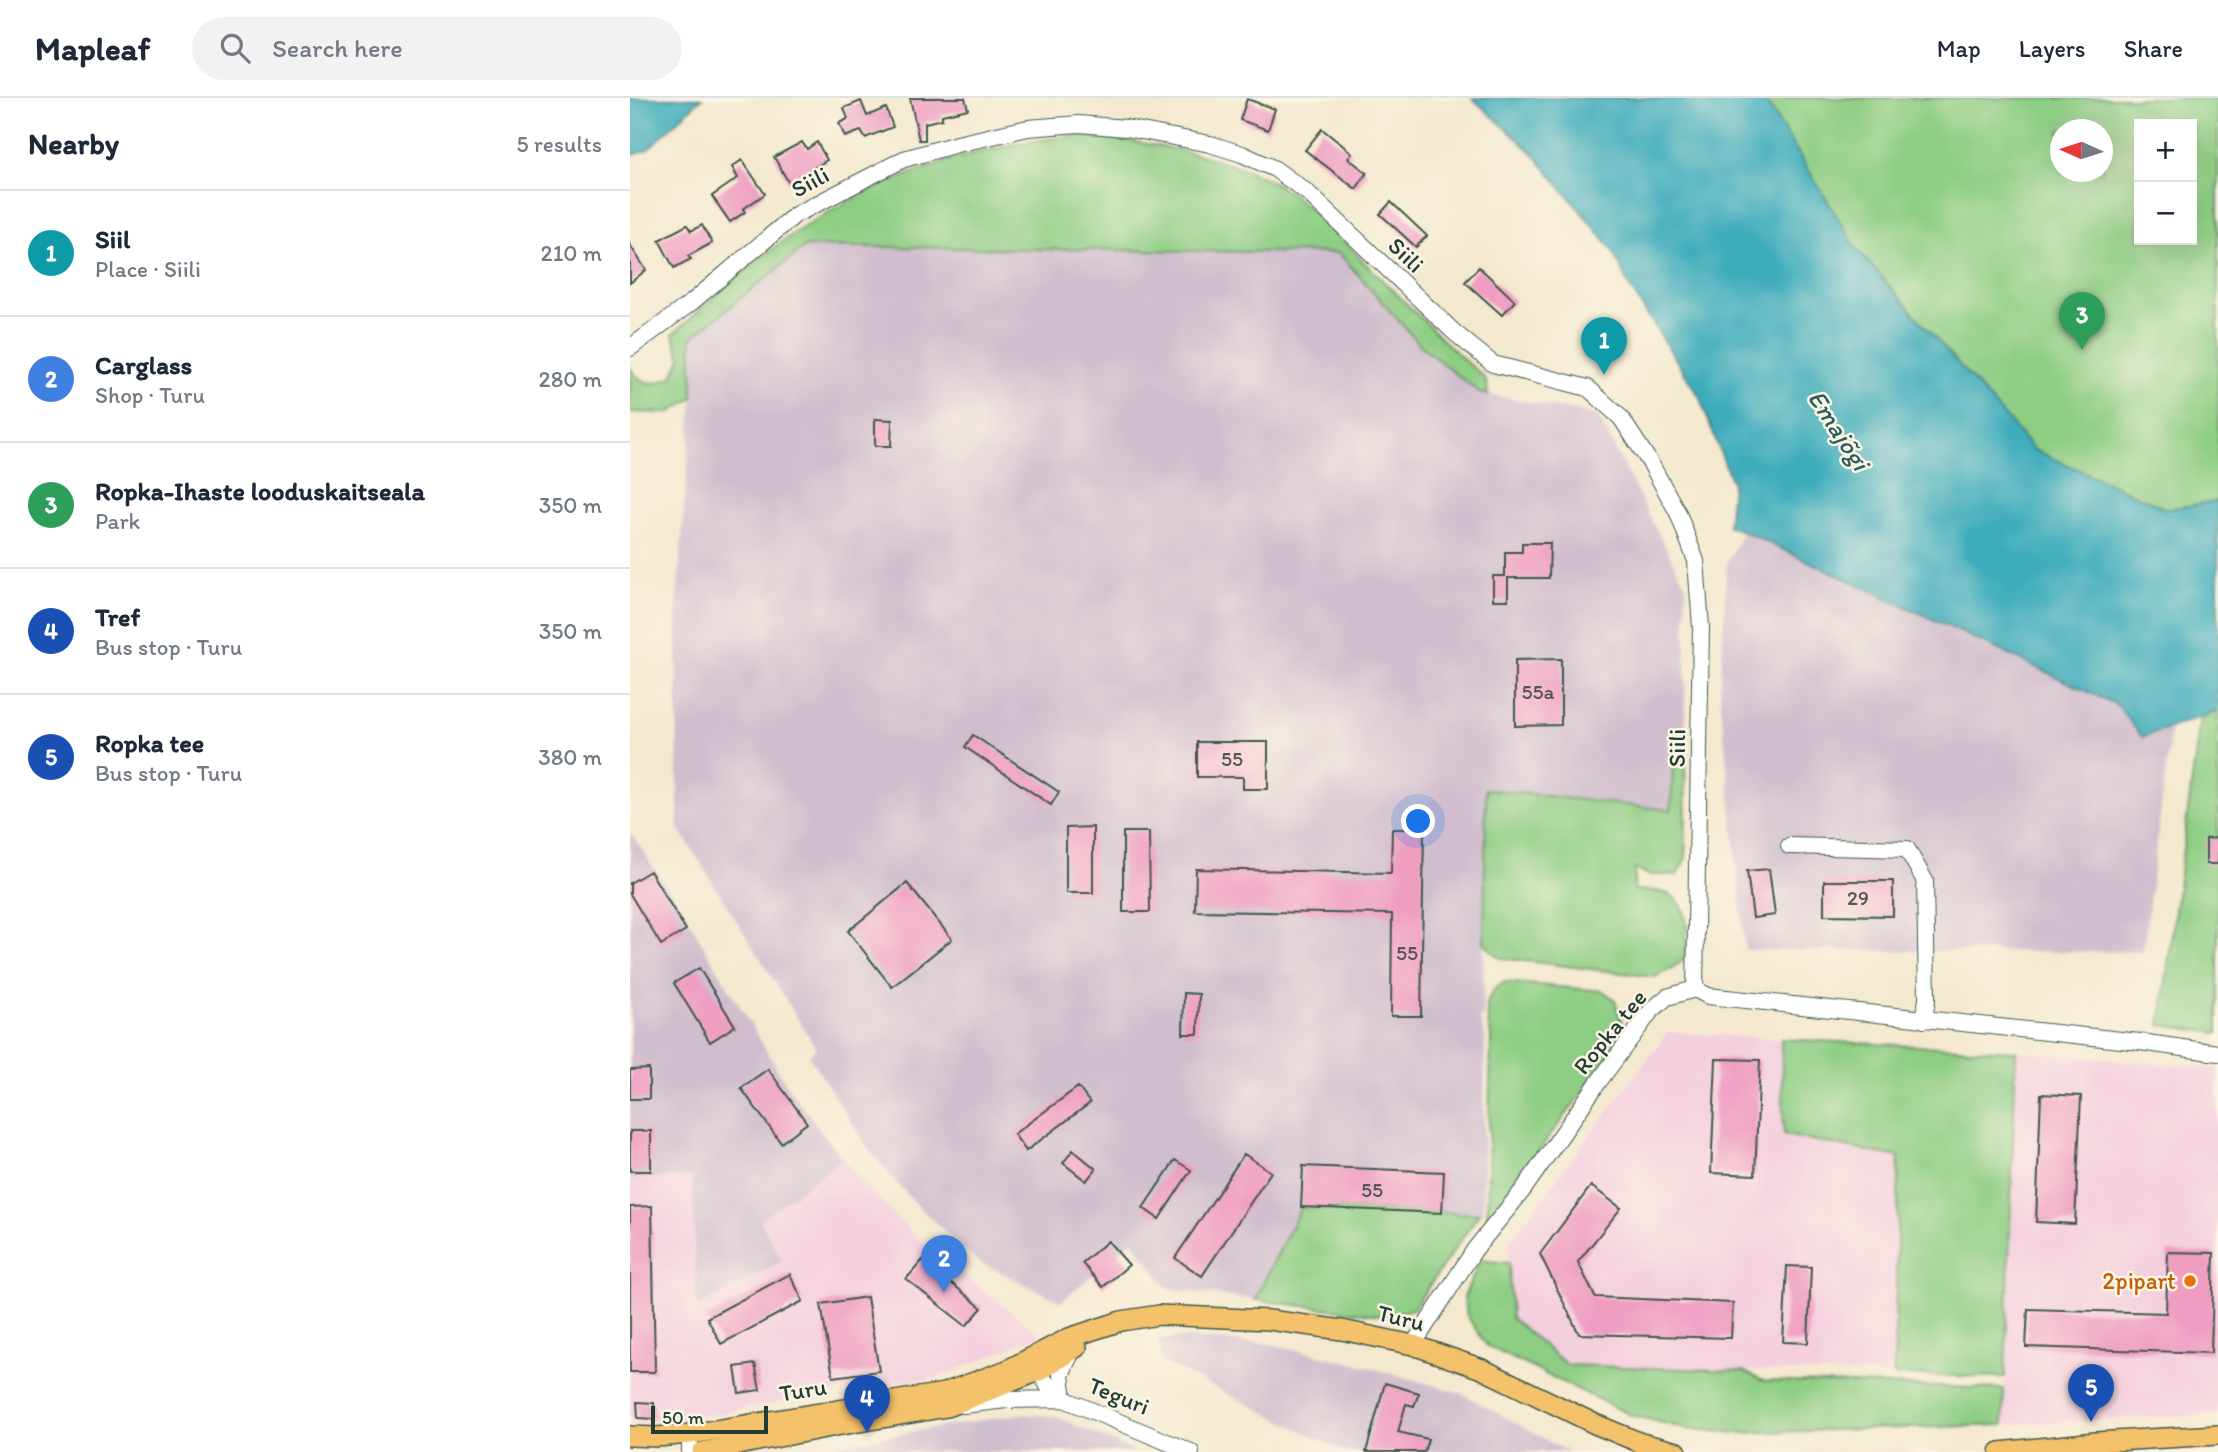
<!DOCTYPE html>
<meta charset="utf-8">
<style>
:root{--surface:#fff;--page:#f2f2f3;--text:#1f2937;--muted:#747a83;--line:#e0e1e3;--accent:#db2777}
body{margin:0;font-family:Itim,sans-serif;background:var(--page);color:var(--text)}
.controls{position:absolute;right:21px;top:21px;display:grid;overflow:hidden;border-radius:0px;box-shadow:0 7px 28px #0002}
.controls button{width:63px;height:63px;display:grid;place-items:center;padding:0;border:0;border-bottom:2px solid var(--line);background:var(--surface);color:var(--text);font:35px sans-serif}
.compass{position:absolute;left:1420px;top:21px;width:63px;height:63px;border-radius:50%;background:var(--surface);box-shadow:0 7px 28px #0002;rotate:273deg}
.scale{position:absolute;left:21px;bottom:18px;width:117px;box-sizing:border-box;padding-left:7px;border:4px solid #1f3d34;border-top:0;font-size:19px;line-height:24px;white-space:nowrap;color:#1f3d34;-webkit-text-stroke:5px #fcf5e5;paint-order:stroke}
.you{position:absolute;left:789px;top:724px;width:24px;height:24px;margin:-18px;border:5px solid #fff;border-radius:50%;background:#1a73e8;box-shadow:0 0 0 10px #1a73e833}
.badge{display:grid;place-items:center;width:46px;height:46px;border-radius:50%;background:var(--accent);color:#fff;font-size:23px;font-weight:700}
.pin{position:absolute;translate:-50% -58px;filter:drop-shadow(0 2px 4px #0008)}
.pin::after{content:'';position:absolute;top:37px;width:24px;height:21px;background:inherit;clip-path:polygon(0 0,100% 0,50% 100%)}
.list{margin:0;padding:0;list-style:none}
h2{display:flex;justify-content:space-between;align-items:center;height:91px;margin:0;padding:0 28px;font-size:30px}
h2 small{font-size:23px;font-weight:400;color:var(--muted)}
.list li{display:grid;grid-template-columns:46px 1fr auto;gap:21px;align-items:center;box-sizing:border-box;height:126px;padding:0 28px;border-top:2px solid var(--line)}
.list b{display:block;font-size:26px;white-space:nowrap}
.list p{margin:0;font-size:23px;white-space:nowrap;color:var(--muted)}
.list em{font-size:23px;font-style:normal;color:var(--muted)}
.icon{flex:none;width:38px;height:38px;fill:none;stroke:currentColor;stroke-width:2;stroke-linecap:round;stroke-linejoin:round}
.map{position:relative;flex:none;width:1588px;height:1354px;overflow:hidden}
header{display:flex;align-items:center;gap:42px;box-sizing:border-box;height:98px;padding:0 35px;background:var(--surface);border-bottom:2px solid var(--line)}
header strong{font-size:33px}
nav{display:flex;gap:38px;margin-inline-start:auto;font-size:24px}
.search{width:490px;height:63px;background:var(--page);display:flex;align-items:center;gap:18px;box-sizing:border-box;padding:0 24px;border-radius:38px;color:var(--muted);font-size:26px}
main{display:flex}
aside{flex:1;background:var(--surface)}
.map>svg:first-child{display:block}
.built{fill:#f4cfde}
.industrial{fill:#d0bdce}
.green{fill:#8ecd84;stroke:#56855c;stroke-width:2;fill-rule:evenodd}
.water{fill:#3dacbb;stroke:#2e7478;stroke-width:2}
.building{fill:#ef9ec2}
.lines{fill:none;stroke-linecap:round;stroke-linejoin:round}
.minor-casing{stroke:#3f574b;stroke-width:18}
.major-casing{stroke:#3f574b;stroke-width:22}
.minor{stroke:#fff;stroke-width:16}
.major{stroke:#f4c26a;stroke-width:19}
.food-dot{fill:#e8710a;stroke:#fcf5e5;stroke-width:2.5}
.labels{text-anchor:middle;stroke-width:5;stroke-linejoin:round;paint-order:stroke}
.number-label{font-size:21px;fill:#535558}
.street-label{font-size:24px;fill:#1f3d34;stroke:#fcf5e5}
.food-label{font-size:24px;fill:#c56008;stroke:#fcf5e5;text-anchor:end}
.water-label{font-size:26px;font-style:italic;fill:#285e5c;stroke:#fcf5e5}
</style>
<header>
<strong>Mapleaf</strong>
<div class="search"><svg class="icon" aria-label="search" viewBox="0 0 24 24"><circle cx="10" cy="10" r="6"/><path d="M15 15l6 6"/></svg>Search here</div>
<nav><a>Map</a><a>Layers</a><a>Share</a></nav>
</header>
<main>
<aside>
<h2>Nearby<small>5 results</small></h2>
<ul class="list">
<li><span class="badge" style="background:#0f9aa8">1</span><div><b>Siil</b><p>Place · Siili</p></div><em>210 m</em></li>
<li><span class="badge" style="background:#3f7fe0">2</span><div><b>Carglass</b><p>Shop · Turu</p></div><em>280 m</em></li>
<li><span class="badge" style="background:#2e9e5b">3</span><div><b>Ropka-Ihaste looduskaitseala</b><p>Park</p></div><em>350 m</em></li>
<li><span class="badge" style="background:#1a4fb4">4</span><div><b>Tref</b><p>Bus stop · Turu</p></div><em>350 m</em></li>
<li><span class="badge" style="background:#1a4fb4">5</span><div><b>Ropka tee</b><p>Bus stop · Turu</p></div><em>380 m</em></li>
</ul>
</aside>
<div class="map">
<svg width="1588" height="1354" viewBox="0 0 1588 1354">
<rect width="100%" height="100%" fill="#fcf5e5"/>
<filter id="ink" filterUnits="userSpaceOnUse"><feTurbulence type="fractalNoise" baseFrequency=".0143" numOctaves="2"/><feDisplacementMap in="SourceGraphic" scale="14" xChannelSelector="R" yChannelSelector="G"/><feConvolveMatrix kernelMatrix="1 2 1 2 8 2 1 2 1" color-interpolation-filters="sRGB"/></filter>
<filter id="wash" filterUnits="userSpaceOnUse"><feTurbulence type="fractalNoise" baseFrequency=".00686" numOctaves="4" result="noise"/><feDisplacementMap in="SourceGraphic" scale="28" xChannelSelector="R" yChannelSelector="G"/><feGaussianBlur stdDeviation="1.57" result="paint"/><feColorMatrix in="noise" values="0 0 0 0 0 0 0 0 0 0 0 0 0 0 0 0 0 1.4 0 .05"/><feComposite in="paint" operator="in"/></filter>
<g filter="url(#wash)">
<rect width="100%" height="100%" fill="#f4e9cf"/>
<path class="built" d="M 1038,934 L 1151,941 L 1154,1037 L 1269,1059 L 1264,1277 L 937,1267 L 881,1220 L 878,1149 L 883,1139 Z
M 1386,953 L 1588,971 L 1588,1316 L 1373,1327 Z
M 212,1061 L 285,1138 L 411,1237 L 304,1281 L 258,1284 L 87,1316 L 21,1325 L 0,1324 L 0,1081 L 62,1079 L 152,1163 L 130,1122 Z"/>
<path class="industrial" d="M 176,148 L 709,155 L 792,249 L 850,295 L 967,317 L 1056,488 L 1055,647 L 1043,667 L 1041,712 L 856,691 L 853,919 L 849,920 L 855,939 L 853,1116 L 671,1109 L 625,1202 L 537,1190 L 502,1142 L 431,1204 L 345,1162 L 282,1102 L 241,1055 L 179,958 L 186,950 L 48,729 L 47,499 L 63,300 L 61,240 Z
M 1113,433 L 1487,607 L 1512,639 L 1541,630 L 1513,854 L 1115,852 L 1090,595 L 1097,464 Z
M 0,734 L 54,815 L 159,990 L 212,1061 L 130,1122 L 152,1163 L 67,1209 L 62,1079 L 0,1081 Z
M 559,1240 L 641,1246 L 731,1267 L 831,1295 L 938,1354 L 715,1354 L 531,1263 L 529,1241 Z
M 390,1316 L 424,1318 L 506,1354 L 160,1354 Z"/>
<path class="green" d="M 1134,0 L 1588,0 L 1588,403 L 1537,411 L 1404,352 L 1227,151 ZM 1509,26 L 1562,26 L 1562,142 L 1509,142 ZM 1430,32 L 1472,32 L 1472,74 L 1430,74 Z
M 444,38 C 504,41 587,55 641,83 C 674,101 699,130 726,156 C 763,193 800,229 837,265 C 851,276 858,278 858,297 L 850,295 L 792,249 L 709,155 L 176,148 L 61,240 L 63,300 L 39,315 L 0,314 L 0,270 C 11,287 27,289 43,277 L 51,260 L 43,236 C 74,209 104,180 137,155 C 224,88 334,48 444,38 Z
M 1588,613 L 1588,935 L 1530,927 L 1570,621 Z
M 1055,647 L 1056,760 L 1047,777 L 1019,777 L 1005,771 L 1004,792 C 1011,792 1019,792 1026,793 C 1062,797 1057,832 1056,860 L 1041,871 L 1025,879 L 871,860 L 862,854 L 854,844 L 856,691 L 1041,712 L 1043,667 Z
M 874,884 L 973,893 L 985,902 L 994,932 L 970,972 L 857,1120 L 861,938 C 856,914 851,898 874,884 Z
M 1151,941 L 1386,953 L 1375,1279 L 1264,1277 L 1269,1059 L 1154,1037 Z
M 671,1109 L 849,1116 L 783,1211 L 758,1218 L 625,1202 Z
M 850,1162 L 879,1165 L 881,1220 L 937,1267 L 1113,1273 L 1133,1283 L 1374,1291 L 1373,1327 L 1108,1335 L 1057,1331 L 1001,1317 L 857,1248 L 837,1218 L 834,1199 Z"/>
<path class="water" d="M 0,0 L 72,0 L 17,52 L 0,58 Z
M 842,0 L 1134,0 L 1227,151 L 1404,352 L 1537,411 L 1588,403 L 1588,613 L 1512,639 L 1487,607 L 1113,433 L 1098,428 L 1102,385 L 1069,298 L 999,188 L 982,151 L 903,55 Z"/>
<g id="blocks">
<path class="building" d="M 280,0 L 335,0 L 338,11 L 312,17 L 312,21 L 295,25 L 295,42 L 289,42 Z
M 617,1 L 645,11 L 638,32 L 610,22 Z
M 231,3 L 237,18 L 256,10 L 263,29 L 235,40 L 231,33 L 215,39 L 209,25 L 218,21 L 214,10 Z
M 692,31 L 722,55 L 718,60 L 737,75 L 726,91 L 675,52 Z
M 172,44 L 177,51 L 187,44 L 197,62 L 174,76 L 176,78 L 160,87 L 144,59 Z
M 112,62 L 135,96 L 113,111 L 115,114 L 100,124 L 82,98 L 108,80 L 102,69 Z
M 761,104 L 797,138 L 786,149 L 750,116 Z
M 57,127 L 61,133 L 72,127 L 82,145 L 58,158 L 61,161 L 44,170 L 29,142 Z
M 0,147 L 16,172 L 0,185 Z
M 849,169 L 885,203 L 872,217 L 835,184 Z
M 245,321 L 262,322 L 261,348 L 245,348 Z
M 892,445 L 920,445 L 919,480 L 878,480 L 878,502 L 863,502 L 863,478 L 875,478 L 875,454 L 892,454 Z
M 931,561 L 931,627 L 885,628 L 885,562 Z
M 343,637 L 429,694 L 421,707 L 335,649 Z
M 567,644 L 638,644 L 638,691 L 613,691 L 613,679 L 567,679 Z
M 463,729 L 463,795 L 436,795 L 436,730 Z
M 762,731 L 794,731 L 791,918 L 761,918 L 762,816 L 565,813 L 566,771 L 761,775 Z
M 493,734 L 519,734 L 520,814 L 493,814 Z
M 1588,740 L 1588,766 L 1576,766 L 1576,741 Z
M 1139,771 L 1145,817 L 1123,820 L 1117,773 Z
M 20,773 L 56,832 L 31,847 L 0,796 L 0,785 Z
M 1194,783 L 1263,783 L 1263,818 L 1194,817 Z
M 277,785 L 322,841 L 262,889 L 218,833 Z
M 69,870 L 105,928 L 80,944 L 44,885 Z
M 554,895 L 569,896 L 568,936 L 553,936 Z
M 1086,961 L 1130,962 L 1125,1077 L 1081,1075 Z
M 19,971 L 19,1001 L 0,1001 L 0,972 Z
M 138,971 L 177,1025 L 151,1045 L 111,990 Z
M 448,989 L 460,1005 L 396,1053 L 384,1036 Z
M 1411,996 L 1451,998 L 1445,1126 L 1406,1124 Z
M 0,1033 L 21,1033 L 21,1073 L 0,1073 Z
M 443,1052 L 466,1071 L 456,1083 L 433,1065 Z
M 614,1056 L 641,1074 L 572,1178 L 545,1160 Z
M 545,1062 L 561,1072 L 529,1121 L 513,1110 Z
M 673,1068 L 814,1074 L 812,1115 L 671,1109 Z
M 961,1088 L 991,1110 L 948,1164 L 965,1199 L 1103,1205 L 1101,1240 L 949,1236 L 910,1156 Z
M 22,1108 L 25,1274 L 0,1274 L 0,1109 Z
M 478,1143 L 499,1167 L 473,1189 L 452,1165 Z
M 1538,1154 L 1584,1155 L 1581,1255 L 1396,1249 L 1398,1211 L 1536,1215 Z
M 293,1162 L 352,1210 L 336,1228 L 276,1181 Z
M 1157,1168 L 1181,1169 L 1178,1245 L 1153,1244 Z
M 160,1176 L 173,1203 L 91,1246 L 77,1220 Z
M 237,1199 L 249,1273 L 203,1279 L 191,1206 Z
M 125,1266 L 130,1292 L 109,1295 L 105,1269 Z
M 755,1285 L 789,1295 L 784,1308 L 776,1306 L 768,1334 L 798,1341 L 794,1354 L 736,1354 Z
M 7,1304 L 24,1305 L 25,1321 L 8,1320 Z"/>
</g>
</g>
<g filter="url(#ink)">
<use href="#blocks" fill-opacity="0" stroke="#3f574b" stroke-width="2"/>
<g class="lines">
<g class="minor-casing">
<path id="minor" d="M 0,250 L 62,204 L 165,117 L 274,61 L 327,46 L 398,30 L 449,26 L 496,30 L 580,46 L 612,56 L 645,71 L 678,95 L 825,235 L 863,266 L 958,290 L 991,320 L 1021,366 L 1048,415 L 1066,463 L 1071,529 L 1065,891
M 1159,748 L 1277,751 L 1295,783 L 1297,901 L 1294,922
M 783,1247 L 845,1151 L 893,1092 L 967,986 L 1021,913 L 1037,899 L 1065,891 L 1078,898 L 1510,944 L 1588,955
M 404,1264 L 421,1293 L 434,1301 L 561,1354
M 434,1301 L 431,1277 L 442,1253
M 333,1307 L 376,1302 L 433,1301
M 60,1336 L 60,1354"/>
</g>
<g class="major-casing">
<path id="major" d="M 0,1338 L 27,1339 L 60,1336 L 314,1295 L 377,1272 L 439,1240 L 491,1223 L 529,1217 L 639,1222 L 712,1232 L 783,1247 L 852,1271 L 965,1326 L 1011,1345 L 1047,1354
M 72,1354 L 206,1328 L 317,1309 L 409,1273 L 447,1249
M 1370,1354 L 1466,1344 L 1588,1337"/>
</g>
<use href="#minor" class="minor"/>
<use href="#major" class="major"/>
</g>
</g>
<circle class="food-dot" cx="1560" cy="1183" r="7"/>
<g class="labels">
<g class="number-label">
<text x="908" y="601">55a</text>
<text x="602" y="668">55</text>
<text x="1228" y="807">29</text>
<text x="777" y="862">55</text>
<text x="742" y="1099">55</text>
</g>
<g class="street-label">
<text transform="translate(180 84) rotate(-28)" y="8">Siili</text>
<text transform="translate(776 157) rotate(44)" y="8">Siili</text>
<text transform="translate(1047 650) rotate(-89)" y="8">Siili</text>
<text transform="translate(980 934) rotate(-51)" y="8">Ropka tee</text>
<text transform="translate(771 1220) rotate(14)" y="8">Turu</text>
<text transform="translate(173 1292) rotate(-9)" y="8">Turu</text>
<text transform="translate(489 1298) rotate(22)" y="8">Teguri</text>
</g>
<g class="food-label">
<text x="1546" y="1191">2pipart</text>
</g>
<g class="water-label">
<text transform="translate(1209 332) rotate(57)" y="9">Emajõgi</text>
</g>
</g>
</svg>
<div class="controls">
<button>+</button>
<button>−</button>
</div>
<svg class="compass" viewBox="-18 -18 36 36"><path d="M0-13l5 13h-10z" fill="#e53935"/><path d="M0 13l5-13h-10z" fill="#747a83"/></svg>
<div class="scale">50 m</div>
<div class="you"></div>
<div class="pin badge" style="left:974px;top:277px;background:#0f9aa8">1</div>
<div class="pin badge" style="left:314px;top:1195px;background:#3f7fe0">2</div>
<div class="pin badge" style="left:1452px;top:252px;background:#2e9e5b">3</div>
<div class="pin badge" style="left:237px;top:1335px;background:#1a4fb4">4</div>
<div class="pin badge" style="left:1461px;top:1324px;background:#1a4fb4">5</div>
</div>
</main>
